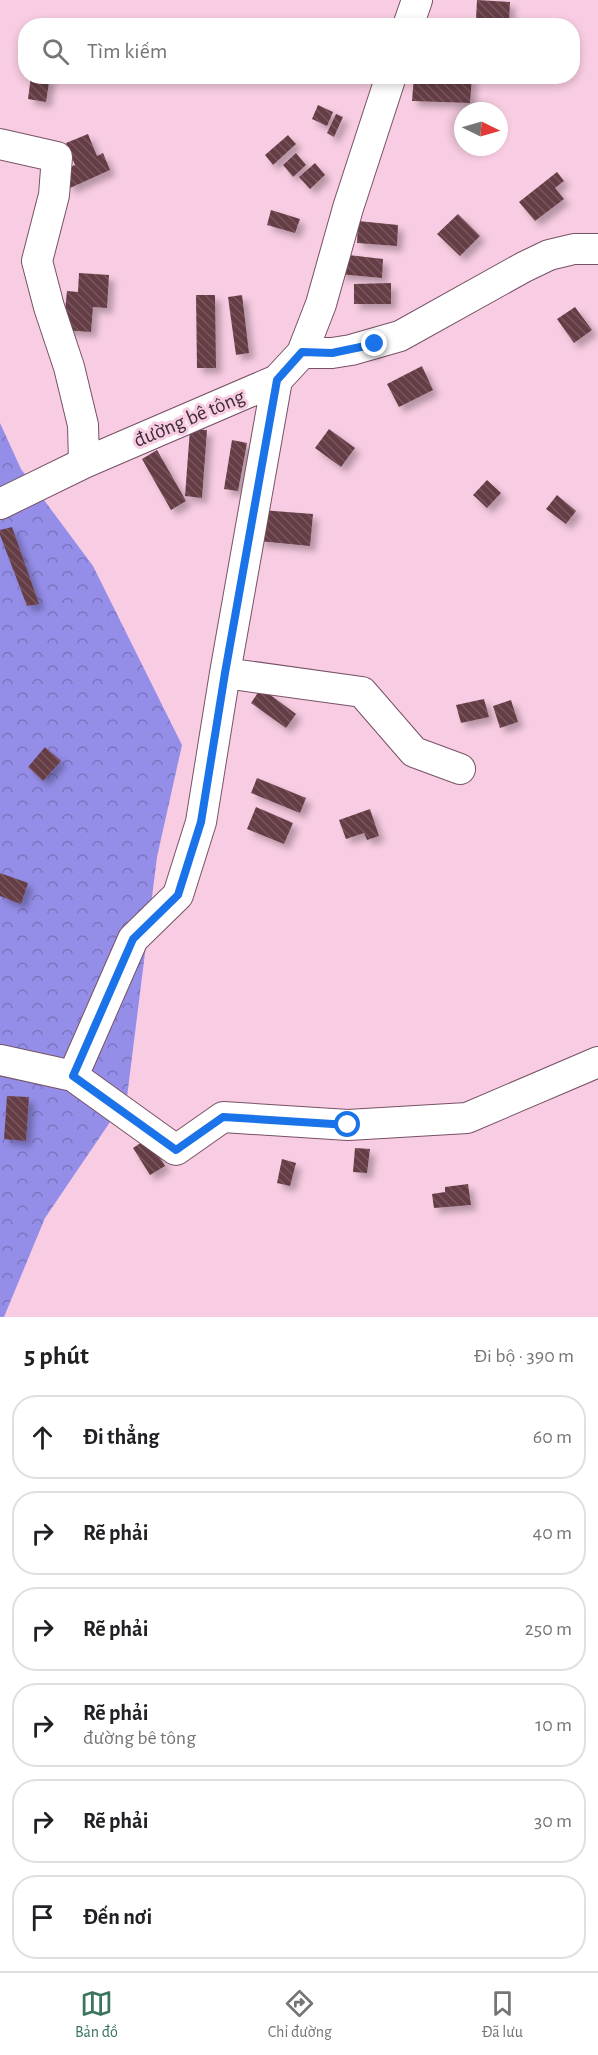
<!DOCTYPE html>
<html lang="vi">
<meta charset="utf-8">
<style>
:root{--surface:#fff;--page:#f6f6f6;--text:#202124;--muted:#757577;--line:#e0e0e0;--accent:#3a745d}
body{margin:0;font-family:"Alegreya Sans",sans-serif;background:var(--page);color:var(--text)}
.compass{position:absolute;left:454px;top:102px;width:54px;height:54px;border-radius:50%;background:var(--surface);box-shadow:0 3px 9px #0003;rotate:95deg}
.stop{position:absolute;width:18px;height:18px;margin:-14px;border:4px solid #1a73e8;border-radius:50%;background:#fff}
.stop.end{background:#1a73e8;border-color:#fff;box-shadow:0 2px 6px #0008}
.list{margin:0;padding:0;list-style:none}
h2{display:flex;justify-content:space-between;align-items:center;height:78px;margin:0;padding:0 24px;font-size:26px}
h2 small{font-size:20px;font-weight:400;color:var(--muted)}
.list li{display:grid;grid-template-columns:39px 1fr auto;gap:18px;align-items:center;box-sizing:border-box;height:84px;margin:0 12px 12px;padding:0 12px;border:2px solid var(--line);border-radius:24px}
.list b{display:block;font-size:22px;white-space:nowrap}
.list p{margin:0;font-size:20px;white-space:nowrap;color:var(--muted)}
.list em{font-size:20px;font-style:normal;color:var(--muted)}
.icon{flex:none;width:33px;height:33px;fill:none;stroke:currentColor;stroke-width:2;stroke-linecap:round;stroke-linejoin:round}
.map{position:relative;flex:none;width:598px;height:1317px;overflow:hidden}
.search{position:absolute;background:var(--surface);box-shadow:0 3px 9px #0003;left:18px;right:18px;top:18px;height:66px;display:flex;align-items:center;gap:15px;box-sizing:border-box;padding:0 21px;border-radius:24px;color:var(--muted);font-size:22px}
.sheet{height:654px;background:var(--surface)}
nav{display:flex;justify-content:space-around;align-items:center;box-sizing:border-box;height:84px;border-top:2px solid var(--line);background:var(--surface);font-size:16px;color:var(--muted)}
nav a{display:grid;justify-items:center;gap:3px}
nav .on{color:var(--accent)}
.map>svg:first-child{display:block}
.forest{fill:url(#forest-crowns)}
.building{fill:url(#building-back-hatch);filter:url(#shadow)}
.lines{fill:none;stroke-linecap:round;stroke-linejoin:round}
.minor-casing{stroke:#765265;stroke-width:32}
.minor{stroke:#fff;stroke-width:30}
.route{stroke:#1a73e8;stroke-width:8}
.labels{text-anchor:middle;stroke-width:6;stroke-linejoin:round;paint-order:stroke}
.street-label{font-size:21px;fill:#3e2d36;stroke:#f8cce2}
</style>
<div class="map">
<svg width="598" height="1317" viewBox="0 0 598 1317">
<defs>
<pattern id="forest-crowns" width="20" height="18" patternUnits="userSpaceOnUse" patternTransform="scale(1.5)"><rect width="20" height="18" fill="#958ee9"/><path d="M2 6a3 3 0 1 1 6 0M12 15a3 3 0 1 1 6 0" fill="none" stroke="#7b74be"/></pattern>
<pattern id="building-back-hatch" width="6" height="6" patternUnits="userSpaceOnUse" patternTransform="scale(1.5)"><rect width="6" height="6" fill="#653d45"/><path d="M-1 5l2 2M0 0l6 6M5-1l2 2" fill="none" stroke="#78575e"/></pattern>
<filter id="shadow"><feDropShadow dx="5.5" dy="5.5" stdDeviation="3" flood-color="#0004"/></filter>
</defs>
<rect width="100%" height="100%" fill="#f8cce2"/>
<path class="forest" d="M 0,423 L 21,469 L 93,566 L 182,745 L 157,857 L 127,1097 L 45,1218 L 4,1317 L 0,1317 Z"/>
<path class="building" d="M 477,0 L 510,2 L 509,23 L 476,20 Z
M 31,76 L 50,76 L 46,102 L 28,99 Z
M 414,76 L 472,77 L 470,103 L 412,101 Z
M 318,105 L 333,112 L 327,126 L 312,119 Z
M 336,114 L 343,117 L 334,137 L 327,133 Z
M 88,134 L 97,156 L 103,153 L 110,170 L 70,188 L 62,170 L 75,165 L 66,143 Z
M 288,135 L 296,144 L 273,165 L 265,155 Z
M 296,153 L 306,165 L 293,177 L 283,165 Z
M 315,163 L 325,175 L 310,189 L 299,177 Z
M 557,172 L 564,181 L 555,188 L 564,199 L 535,221 L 519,202 Z
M 271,210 L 300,219 L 295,233 L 267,225 Z
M 458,214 L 480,236 L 460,256 L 437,234 Z
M 358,221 L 398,225 L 397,246 L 357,243 Z
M 340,254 L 383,259 L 382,278 L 339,274 Z
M 79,273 L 109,275 L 107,308 L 93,307 L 91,332 L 63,330 L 67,291 L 78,292 Z
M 391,283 L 391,304 L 354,304 L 354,284 Z
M 196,295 L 215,295 L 216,368 L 197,368 Z
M 242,295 L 249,353 L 236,355 L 228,297 Z
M 575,307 L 592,330 L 574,343 L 557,319 Z
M 422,366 L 433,390 L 399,407 L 387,384 Z
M 190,429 L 207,430 L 202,498 L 185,496 Z
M 329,429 L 355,448 L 341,467 L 315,448 Z
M 232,440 L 247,443 L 238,491 L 224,489 Z
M 157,450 L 186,501 L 171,510 L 142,459 Z
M 487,480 L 501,493 L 487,508 L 473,495 Z
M 557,495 L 576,511 L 566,524 L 546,509 Z
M 261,510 L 313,514 L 310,546 L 259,541 Z
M 12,527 L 39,604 L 27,606 L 0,535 L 0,530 Z
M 261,688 L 296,714 L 286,728 L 251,703 Z
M 484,699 L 489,717 L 461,723 L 456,705 Z
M 511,700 L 518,722 L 500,728 L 493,706 Z
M 45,747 L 61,761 L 43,781 L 28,767 Z
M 257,778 L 306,798 L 300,813 L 251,793 Z
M 256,807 L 293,823 L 284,844 L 247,829 Z
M 370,809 L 379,836 L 367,840 L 364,833 L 346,839 L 339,820 Z
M 0,873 L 28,883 L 21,904 L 0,896 Z
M 7,1096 L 29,1097 L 26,1141 L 4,1139 Z
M 148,1138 L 165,1166 L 150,1175 L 133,1148 Z
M 355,1148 L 370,1149 L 367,1173 L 353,1172 Z
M 282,1159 L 296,1163 L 290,1186 L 277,1183 Z
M 468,1184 L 471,1205 L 434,1208 L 432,1194 L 445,1192 L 445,1187 Z"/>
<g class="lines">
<g class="minor-casing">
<path id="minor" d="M 408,26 L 417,0
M 0,144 L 57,157 L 54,195 L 37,261 L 49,307 L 69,367 L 83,425 L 84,463
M 302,353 L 332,353 L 351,350 L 400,336 L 524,267 L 549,255 L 574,249 L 598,249
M 277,380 L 225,673 L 201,822 L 178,895 L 133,939 L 73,1076 L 176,1150 L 223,1117 L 348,1125 L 467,1118 L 598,1062
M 0,504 L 84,463 L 277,380 L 302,353 L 321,304 L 348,208 L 391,76
M 225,673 L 362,692 L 414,752 L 460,769
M 0,1060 L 73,1076"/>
</g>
<use href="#minor" class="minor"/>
</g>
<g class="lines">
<path class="route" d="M 348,1125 L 223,1117 L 176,1150 L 73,1076 L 133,939 L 178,895 L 201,822 L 225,673 L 277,380 L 302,352 L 332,353 L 375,344"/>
</g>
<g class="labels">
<g class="street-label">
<text transform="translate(189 418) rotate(-23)" y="7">đường bê tông</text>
</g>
</g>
</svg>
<svg class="compass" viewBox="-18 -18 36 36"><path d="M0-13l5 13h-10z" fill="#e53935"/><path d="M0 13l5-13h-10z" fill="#757577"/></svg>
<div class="stop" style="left:348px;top:1125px"></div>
<div class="stop end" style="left:375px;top:344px"></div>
<div class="search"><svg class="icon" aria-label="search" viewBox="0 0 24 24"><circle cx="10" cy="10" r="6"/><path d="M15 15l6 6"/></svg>Tìm kiếm</div>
</div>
<section class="sheet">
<h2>5 phút<small>Đi bộ · 390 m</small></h2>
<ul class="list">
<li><svg class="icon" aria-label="ahead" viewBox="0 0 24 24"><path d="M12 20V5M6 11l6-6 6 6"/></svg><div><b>Đi thẳng</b></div><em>60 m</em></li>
<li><svg class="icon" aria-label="right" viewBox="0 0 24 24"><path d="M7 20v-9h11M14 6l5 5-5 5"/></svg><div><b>Rẽ phải</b></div><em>40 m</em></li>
<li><svg class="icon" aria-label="right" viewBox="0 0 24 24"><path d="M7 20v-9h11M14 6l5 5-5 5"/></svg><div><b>Rẽ phải</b></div><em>250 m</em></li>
<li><svg class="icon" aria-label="right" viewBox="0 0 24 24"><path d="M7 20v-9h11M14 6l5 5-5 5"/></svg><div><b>Rẽ phải</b><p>đường bê tông</p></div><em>10 m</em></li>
<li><svg class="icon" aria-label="right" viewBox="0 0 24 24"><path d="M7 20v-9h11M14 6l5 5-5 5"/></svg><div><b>Rẽ phải</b></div><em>30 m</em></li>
<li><svg class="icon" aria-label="arrive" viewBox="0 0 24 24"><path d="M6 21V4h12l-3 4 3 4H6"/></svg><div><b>Đến nơi</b></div></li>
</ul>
</section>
<nav>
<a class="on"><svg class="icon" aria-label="map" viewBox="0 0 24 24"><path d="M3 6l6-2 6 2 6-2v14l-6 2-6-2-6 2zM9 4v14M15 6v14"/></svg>Bản đồ</a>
<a><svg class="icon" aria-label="directions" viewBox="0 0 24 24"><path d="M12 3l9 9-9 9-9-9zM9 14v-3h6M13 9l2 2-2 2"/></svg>Chỉ đường</a>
<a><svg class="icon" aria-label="saved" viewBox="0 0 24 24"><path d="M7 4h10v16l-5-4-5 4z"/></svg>Đã lưu</a>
</nav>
